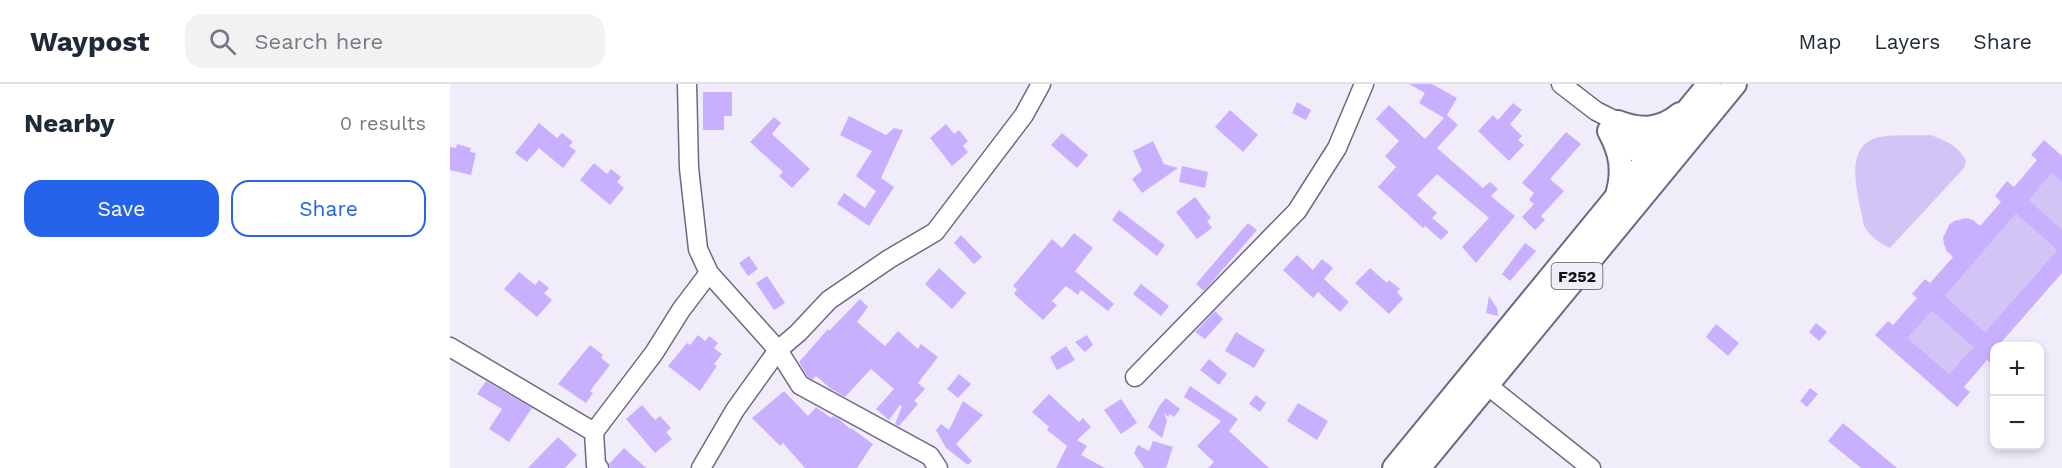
<!DOCTYPE html>
<meta charset="utf-8">
<style>
:root{--surface:#fff;--page:#f2f2f3;--text:#1f2937;--muted:#747a83;--line:#e0e1e3;--accent:#2563eb}
body{margin:0;font-family:"Work Sans",sans-serif;background:var(--page);color:var(--text)}
.controls{position:absolute;right:18px;bottom:18px;display:grid;overflow:hidden;border-radius:12px;box-shadow:0 3px 9px #0003}
.controls button{width:54px;height:54px;display:grid;place-items:center;padding:0;border:0;border-bottom:2px solid var(--line);background:var(--surface);color:var(--text);font:30px sans-serif}
.list{margin:0;padding:0;list-style:none}
h2{display:flex;justify-content:space-between;align-items:center;height:78px;margin:0;padding:0 24px;font-size:26px}
h2 small{font-size:20px;font-weight:400;color:var(--muted)}
.actions{display:flex;gap:12px;padding:18px 24px}
.actions a{flex:1;padding:14px 0;border:2px solid var(--accent);border-radius:18px;text-align:center;font-size:21px;color:var(--accent)}
.actions .main{background:var(--accent);color:#fff}
.icon{flex:none;width:33px;height:33px;fill:none;stroke:currentColor;stroke-width:2;stroke-linecap:round;stroke-linejoin:round}
.map{position:relative;flex:none;width:1612px;height:384px;overflow:hidden}
header{display:flex;align-items:center;gap:36px;box-sizing:border-box;height:84px;padding:0 30px;background:var(--surface);border-bottom:2px solid var(--line)}
header strong{font-size:28px}
nav{display:flex;gap:33px;margin-inline-start:auto;font-size:21px}
.search{width:420px;height:54px;background:var(--page);display:flex;align-items:center;gap:15px;box-sizing:border-box;padding:0 21px;border-radius:18px;color:var(--muted);font-size:22px}
main{display:flex}
aside{flex:1;background:var(--surface)}
.map>svg:first-child{display:block}
.green{fill:#d3c4f6}
.building{fill:#c9b0fe;fill-rule:evenodd}
.lines{fill:none;stroke-linecap:round;stroke-linejoin:round}
.minor-casing{stroke:#706784;stroke-width:21}
.major-casing{stroke:#706784;stroke-width:26}
.minor{stroke:#fff;stroke-width:18}
.major{stroke:#fff;stroke-width:22}
.labels{text-anchor:middle;stroke-width:4.5;stroke-linejoin:round;paint-order:stroke}
.shield{fill:#f0ecfa;stroke:#55525e;stroke-width:1.5}
.shield-label{font-size:16px;font-weight:bold;fill:#13101b}
</style>
<header>
<strong>Waypost</strong>
<div class="search"><svg class="icon" aria-label="search" viewBox="0 0 24 24"><circle cx="10" cy="10" r="6"/><path d="M15 15l6 6"/></svg>Search here</div>
<nav><a>Map</a><a>Layers</a><a>Share</a></nav>
</header>
<main>
<aside>
<h2>Nearby<small>0 results</small></h2>
<ul class="list">
</ul>
<div class="actions"><a class="main">Save</a><a>Share</a></div>
</aside>
<div class="map">
<svg width="1612" height="384" viewBox="0 0 1612 384">
<rect width="100%" height="100%" fill="#f0ecfa"/>
<path class="green" d="M 1481,51 C 1496,57 1509,62 1516,77 L 1514,84 L 1440,164 C 1429,159 1420,152 1414,142 C 1410,117 1391,65 1426,54 C 1438,50 1467,52 1481,51 Z
M 1602,89 L 1612,98 L 1612,145 L 1579,116 Z
M 1566,130 L 1607,166 L 1535,248 L 1495,212 Z
M 1482,227 L 1523,263 L 1499,290 L 1458,254 Z"/>
<path class="building" d="M 959,0 L 982,0 L 1007,14 L 997,31 L 1008,41 L 987,64 L 1033,104 L 1040,98 L 1048,105 L 1041,112 L 1065,132 L 1026,179 L 1012,163 L 1039,134 L 987,90 L 967,111 L 987,129 L 982,134 L 999,148 L 991,156 L 975,142 L 973,144 L 928,103 L 946,83 L 935,72 L 949,57 L 926,35 L 939,21 L 975,55 L 994,34 L 969,19 L 975,9 Z
M 253,8 L 282,8 L 282,32 L 274,32 L 274,46 L 253,46 Z
M 847,18 L 861,26 L 856,36 L 842,29 Z
M 1063,19 L 1072,26 L 1060,40 L 1072,52 L 1068,56 L 1074,61 L 1059,77 L 1028,47 L 1043,31 L 1048,36 Z
M 780,26 L 808,51 L 793,68 L 765,43 Z
M 399,32 L 436,51 L 444,44 L 453,46 L 431,94 L 444,103 L 419,142 L 387,120 L 394,109 L 415,124 L 426,107 L 406,92 L 422,67 L 390,51 Z
M 324,33 L 331,39 L 322,50 L 360,85 L 342,104 L 329,92 L 333,88 L 300,58 Z
M 89,39 L 107,54 L 112,49 L 123,58 L 119,62 L 126,67 L 113,84 L 89,64 L 77,78 L 65,69 Z
M 496,40 L 504,50 L 509,46 L 518,57 L 513,62 L 518,68 L 502,82 L 480,54 Z
M 1116,48 L 1131,60 L 1100,95 L 1114,107 L 1091,132 L 1095,136 L 1085,146 L 1072,133 L 1084,120 L 1079,116 L 1084,109 L 1072,99 Z
M 612,49 L 638,71 L 627,84 L 601,61 Z
M 1594,56 L 1612,72 L 1612,98 L 1602,89 L 1579,116 L 1612,145 L 1612,189 L 1548,262 L 1545,262 L 1545,282 L 1537,276 L 1514,303 L 1520,308 L 1507,323 L 1425,251 L 1438,237 L 1443,241 L 1467,214 L 1462,210 L 1475,195 L 1480,199 L 1503,173 L 1496,166 L 1494,160 L 1493,154 L 1499,141 L 1504,137 L 1516,134 L 1523,136 L 1530,142 L 1551,118 L 1545,112 L 1557,97 L 1564,103 L 1587,76 L 1581,71 ZM 1566,130 L 1607,166 L 1535,248 L 1495,212 ZM 1482,227 L 1523,263 L 1499,290 L 1458,254 Z
M 703,57 L 714,80 L 728,84 L 692,109 L 682,95 L 692,87 L 683,67 Z
M 7,60 L 21,64 L 20,68 L 26,69 L 21,91 L 0,86 L 0,63 L 6,64 Z
M 144,79 L 157,90 L 161,85 L 171,93 L 167,98 L 174,104 L 160,121 L 130,96 Z
M 732,82 L 758,88 L 755,104 L 729,98 Z
M 745,113 L 761,134 L 757,137 L 762,144 L 747,155 L 726,128 Z
M 669,126 L 715,161 L 707,172 L 662,136 Z
M 798,139 L 807,146 L 754,207 L 746,200 Z
M 624,149 L 643,164 L 625,187 L 664,220 L 658,227 L 631,206 L 628,211 L 616,202 L 602,217 L 607,221 L 593,236 L 564,210 L 567,205 L 563,202 L 602,155 L 612,164 Z
M 511,151 L 532,173 L 524,180 L 504,159 Z
M 1075,159 L 1086,167 L 1060,197 L 1052,190 Z
M 847,171 L 863,186 L 872,175 L 883,184 L 874,195 L 899,218 L 890,228 L 868,208 L 863,214 L 833,186 Z
M 299,172 L 308,185 L 298,192 L 289,179 Z
M 489,184 L 516,209 L 502,225 L 475,200 Z
M 920,184 L 937,199 L 939,196 L 950,205 L 947,208 L 953,215 L 939,230 L 905,199 Z
M 69,188 L 85,201 L 89,196 L 99,204 L 94,209 L 102,216 L 87,233 L 54,205 Z
M 317,192 L 335,219 L 324,226 L 306,199 Z
M 691,200 L 719,222 L 711,232 L 683,210 Z
M 1039,212 L 1047,224 L 1048,232 L 1036,229 Z
M 410,215 L 418,223 L 407,238 L 435,262 L 448,247 L 468,265 L 471,260 L 488,273 L 468,299 L 475,305 L 464,317 L 468,320 L 449,342 L 445,340 L 452,322 L 450,321 L 439,336 L 426,325 L 444,305 L 421,285 L 395,313 L 380,304 L 366,292 L 363,295 L 358,293 L 349,278 L 378,245 L 379,247 Z
M 765,227 L 773,235 L 755,255 L 745,248 Z
M 1366,239 L 1377,248 L 1369,257 L 1359,248 Z
M 1266,240 L 1289,259 L 1278,272 L 1256,253 Z
M 786,248 L 815,266 L 804,284 L 775,267 Z
M 248,251 L 255,257 L 259,252 L 268,259 L 264,264 L 272,270 L 264,280 L 267,282 L 250,307 L 218,282 L 237,259 L 240,261 Z
M 637,251 L 643,261 L 635,268 L 625,258 Z
M 140,261 L 153,271 L 151,274 L 160,281 L 140,307 L 143,309 L 136,319 L 108,300 Z
M 616,262 L 625,276 L 607,286 L 600,273 Z
M 759,275 L 777,290 L 769,301 L 750,286 Z
M 509,290 L 521,300 L 508,314 L 497,305 Z
M 36,297 L 82,324 L 59,358 L 39,345 L 52,325 L 27,310 Z
M 740,302 L 788,335 L 779,347 L 819,384 L 758,384 L 764,378 L 747,362 L 771,337 L 734,313 Z
M 1360,304 L 1368,310 L 1357,323 L 1350,317 Z
M 334,307 L 358,332 L 366,323 L 381,334 L 383,332 L 389,335 L 400,345 L 401,344 L 423,360 L 407,384 L 355,384 L 333,359 L 330,362 L 302,334 Z
M 599,310 L 629,338 L 633,334 L 641,343 L 627,356 L 637,362 L 631,371 L 655,384 L 606,384 L 617,362 L 597,346 L 599,343 L 582,328 Z
M 806,311 L 816,319 L 810,328 L 799,320 Z
M 716,314 L 730,325 L 724,333 L 720,330 L 718,333 L 714,328 L 717,337 L 712,354 L 698,343 L 710,321 Z
M 671,315 L 687,339 L 671,350 L 654,326 Z
M 513,317 L 533,331 L 506,360 L 522,377 L 518,381 L 496,364 L 486,346 L 491,340 L 499,346 Z
M 848,319 L 878,337 L 867,356 L 837,337 Z
M 192,321 L 205,336 L 210,332 L 221,344 L 216,348 L 222,355 L 205,369 L 176,335 Z
M 1393,339 L 1447,384 L 1411,384 L 1378,357 Z
M 108,353 L 127,371 L 115,384 L 78,384 Z
M 703,357 L 723,363 L 716,384 L 694,384 L 684,369 L 688,361 L 699,367 Z
M 174,364 L 196,384 L 160,384 L 159,380 Z"/>
<g class="lines">
<g class="minor-casing">
<path id="minor" d="M 237,0 L 239,84 L 248,165 L 259,189 L 328,266 L 350,301 L 480,372 L 488,384
M 1111,0 L 1146,27 L 1168,38 L 1215,73
M 1158,46 L 1207,85
M 0,263 L 144,348
M 685,293 L 847,127 L 887,64 L 914,0
M 1037,301 L 1141,384
M 149,384 L 146,381 L 144,348 L 204,269 L 231,226 L 259,189
M 251,384 L 285,326 L 328,266 L 348,249 L 379,216 L 439,175 L 485,148 L 574,31 L 591,0"/>
</g>
<g class="major-casing">
<path id="major" d="M 1168,38 C 1191,47 1211,46 1230,30
M 1159,47 C 1171,69 1174,87 1167,111
M 944,384 L 1259,0
M 969,384 L 1285,0"/>
</g>
<use href="#minor" class="minor"/>
<use href="#major" class="major"/>
</g>
<g class="labels">
<rect class="shield" x="1101.5" y="179" width="51" height="26" rx="4.5"/>
<g class="shield-label">
<text x="1127" y="198">F252</text>
</g>
</g>
</svg>
<div class="controls">
<button>+</button>
<button>−</button>
</div>
</div>
</main>
